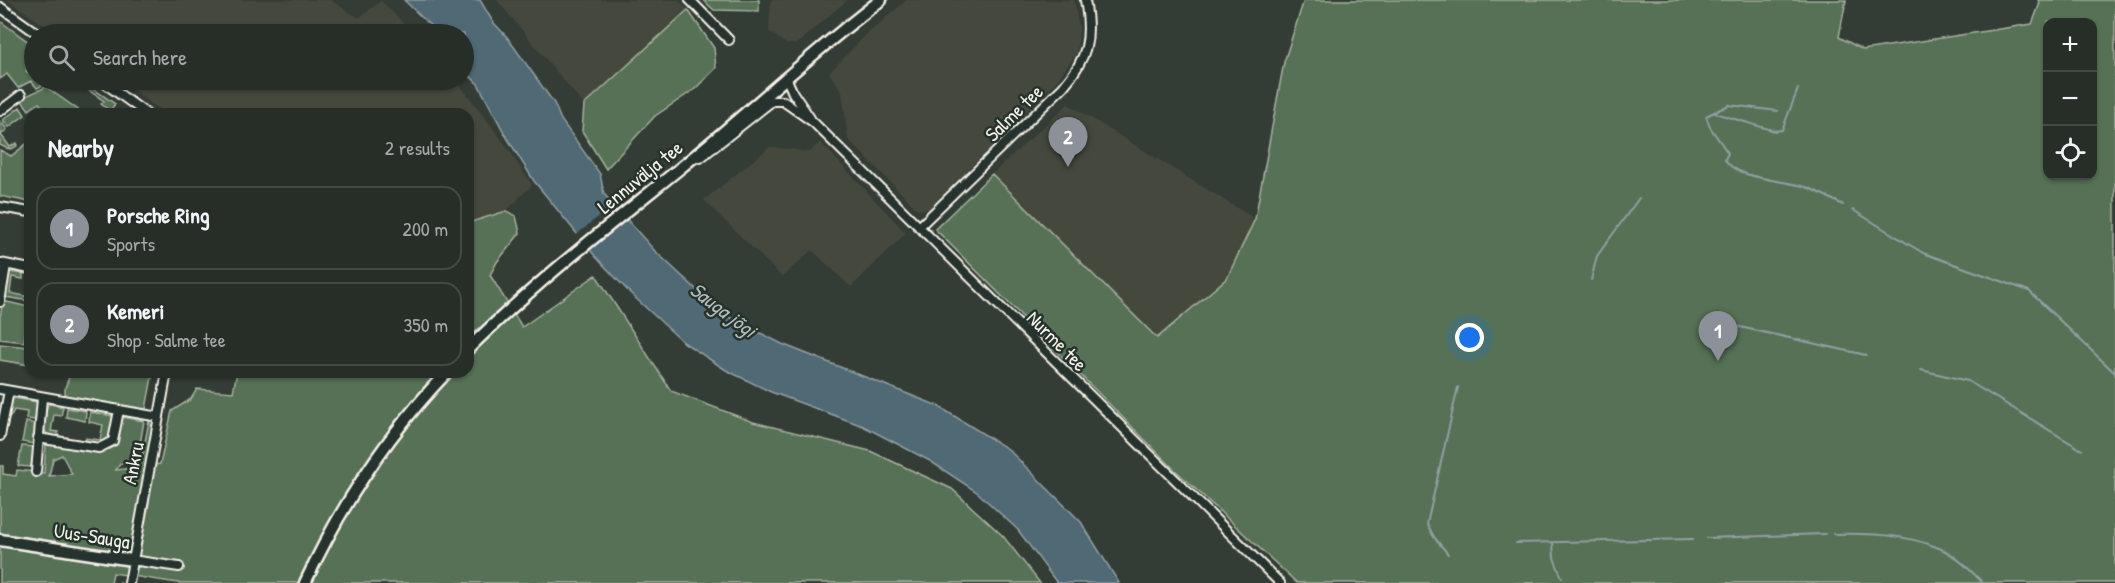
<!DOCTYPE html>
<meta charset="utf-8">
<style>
:root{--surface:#272e28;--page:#333a34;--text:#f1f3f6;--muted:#a4a8a8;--line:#434a45;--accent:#8c9099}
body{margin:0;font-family:"Patrick Hand",sans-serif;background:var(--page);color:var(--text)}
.controls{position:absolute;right:18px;top:18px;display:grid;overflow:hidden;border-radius:12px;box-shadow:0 2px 4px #0004}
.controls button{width:54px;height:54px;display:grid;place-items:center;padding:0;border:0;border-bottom:2px solid var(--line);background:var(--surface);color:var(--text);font:30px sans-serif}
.you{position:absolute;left:1470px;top:338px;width:21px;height:21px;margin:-15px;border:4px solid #fff;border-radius:50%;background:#1a73e8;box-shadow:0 0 0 9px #1a73e833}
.badge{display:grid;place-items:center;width:39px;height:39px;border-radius:50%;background:var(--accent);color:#fff;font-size:20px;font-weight:700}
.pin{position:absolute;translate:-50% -50px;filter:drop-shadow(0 2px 3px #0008)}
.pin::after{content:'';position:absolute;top:32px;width:21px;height:18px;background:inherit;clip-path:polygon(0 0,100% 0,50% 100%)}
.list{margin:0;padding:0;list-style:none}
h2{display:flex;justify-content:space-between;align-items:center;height:78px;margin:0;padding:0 24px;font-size:26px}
h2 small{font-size:20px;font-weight:400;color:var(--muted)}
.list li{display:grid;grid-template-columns:39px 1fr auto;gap:18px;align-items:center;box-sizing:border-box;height:84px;margin:0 12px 12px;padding:0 12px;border:2px solid var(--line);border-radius:18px}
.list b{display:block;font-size:22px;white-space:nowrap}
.list p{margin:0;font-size:20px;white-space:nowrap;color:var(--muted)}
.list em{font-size:20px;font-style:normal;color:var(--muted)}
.icon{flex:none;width:33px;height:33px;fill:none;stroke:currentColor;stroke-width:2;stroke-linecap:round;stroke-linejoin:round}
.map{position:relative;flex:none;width:2115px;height:583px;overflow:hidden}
.search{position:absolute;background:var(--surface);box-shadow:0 2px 4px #0004;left:24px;top:24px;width:450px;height:66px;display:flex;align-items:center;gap:15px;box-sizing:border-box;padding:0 21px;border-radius:33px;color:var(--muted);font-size:22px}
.panel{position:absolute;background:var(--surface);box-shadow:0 2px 4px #0004;left:24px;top:108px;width:450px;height:270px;border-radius:18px}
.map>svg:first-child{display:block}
.built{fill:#44493e}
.green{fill:#577157;stroke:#a6b1a0;stroke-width:1.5;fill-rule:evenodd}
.water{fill:#506975;stroke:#929fa3;stroke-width:1.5}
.pier{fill:#343d35}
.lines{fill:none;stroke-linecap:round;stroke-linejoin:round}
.stream{stroke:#929fa3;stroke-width:2}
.street-casing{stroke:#f4f1e8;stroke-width:12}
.secondary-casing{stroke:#f4f1e8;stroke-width:15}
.street{stroke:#26332d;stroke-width:8}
.secondary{stroke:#26332d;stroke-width:10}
.labels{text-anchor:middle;stroke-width:5;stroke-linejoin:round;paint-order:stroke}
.street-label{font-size:20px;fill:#f4f1e8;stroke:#26332d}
.water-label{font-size:21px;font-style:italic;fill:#b2bbba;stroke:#26332d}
</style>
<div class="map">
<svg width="2115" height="583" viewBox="0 0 2115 583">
<rect width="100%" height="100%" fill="#343d35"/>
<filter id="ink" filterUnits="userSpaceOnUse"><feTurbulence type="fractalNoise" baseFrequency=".0167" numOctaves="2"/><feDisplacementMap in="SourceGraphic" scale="12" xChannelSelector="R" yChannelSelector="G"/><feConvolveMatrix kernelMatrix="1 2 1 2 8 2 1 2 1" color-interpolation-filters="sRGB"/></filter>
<g filter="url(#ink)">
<path class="built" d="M 8,0 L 330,0 L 359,18 L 381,1 L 414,34 L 57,34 Z
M 497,0 L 678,0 L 688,10 L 584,105 Z
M 771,0 L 847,0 L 797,44 L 786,44 L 769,31 Z
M 907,0 L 1074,0 L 1079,29 L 1077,52 L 1056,82 L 929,209 L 917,209 L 848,139 L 842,91 L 829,73 L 867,34 Z
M 119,80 L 456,80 L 505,144 L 532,185 L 506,211 L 468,223 L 468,114 L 166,114 Z
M 1068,104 L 1255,219 L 1227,278 L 1157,338 L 992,174 Z
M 820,142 L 906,233 L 851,287 L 812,250 L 782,277 L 704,200 L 770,147 L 810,152 Z"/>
<path class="green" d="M 703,0 L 759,0 L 759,11 L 714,10 Z
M 1304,0 L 1846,0 L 1839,37 L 1863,50 L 2032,24 L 2040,3 L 2038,0 L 2115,0 L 2115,583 L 1297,583 L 1174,469 L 935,229 L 992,174 L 1157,338 L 1227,278 L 1255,219 L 1284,62 ZM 2092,22 L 2092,176 L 2048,176 L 2048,22 Z
M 688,10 L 714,48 L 716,68 L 695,89 L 655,116 L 606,169 L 582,131 L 584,105 Z
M 0,21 L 34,46 L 34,59 L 26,71 L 43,85 L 37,88 L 31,81 L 18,88 L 7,74 L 0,79 Z
M 74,80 L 81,80 L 115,104 L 110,111 L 101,104 L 104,101 Z
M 46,87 L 84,114 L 48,114 L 39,103 L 29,110 L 22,101 L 26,96 Z
M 20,107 L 25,115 L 9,127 L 3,120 Z
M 1,122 L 7,129 L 1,135 L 10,147 L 17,143 L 18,145 C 11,151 8,149 0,145 Z
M 30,141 L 30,202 L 0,196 L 0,150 L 11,156 Z
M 506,211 L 516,216 L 520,233 L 497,262 L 490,275 L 522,327 L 596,275 L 671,391 L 753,422 L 870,451 L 952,489 L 1003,536 L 1040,583 L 178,583 L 113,573 L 111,583 L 0,583 L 0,543 L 2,533 L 0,532 L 0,466 L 3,466 L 3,474 L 16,476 L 17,470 L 44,473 L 46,444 L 98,451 L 106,449 L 122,417 L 144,421 L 138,456 L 135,461 L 120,464 L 116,470 L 140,467 L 149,421 L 152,427 L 145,467 L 160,464 L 172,411 L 191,399 L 197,389 L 233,392 L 237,372 L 468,372 L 468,223 ZM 62,455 L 72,474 L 49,476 L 53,459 Z
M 9,272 L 23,274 L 23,279 L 12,277 L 10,293 L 30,297 L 30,301 L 5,297 L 3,294 Z
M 3,301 L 29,307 L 24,342 L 0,339 L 0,317 Z
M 30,335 L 30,365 L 0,360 L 0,344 L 28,347 Z
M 71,372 L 153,372 L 146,409 L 65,396 L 65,388 Z
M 13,398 L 37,402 L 39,404 L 37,420 L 26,419 L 27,412 L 14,410 L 11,416 L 8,416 Z
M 50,404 L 63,407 L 61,416 L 54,415 L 51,431 L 58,432 L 58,436 L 47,434 L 44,429 L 47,406 Z
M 67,408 L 86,411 L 85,421 L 66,417 Z
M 90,412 L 113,416 L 109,440 L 101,443 L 86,441 L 86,438 L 100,440 L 103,425 L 89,422 Z
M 26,422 L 36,424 L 34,444 L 22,442 Z
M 22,446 L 34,447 L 31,467 L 18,466 Z"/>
<path class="water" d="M 404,0 L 480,0 L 493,22 L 507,37 L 554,103 L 561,120 L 600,174 L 604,194 L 654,250 L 697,290 L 725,315 L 782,344 L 938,406 L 1008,449 L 1081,522 L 1119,583 L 1057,583 L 1018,530 L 977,492 L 930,461 L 863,426 L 771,392 L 726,370 L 683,342 L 630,293 L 595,256 L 534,181 L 506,136 L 478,84 L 470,76 L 464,64 L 464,34 L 439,34 Z"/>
<path class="pier" d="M 616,202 L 628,217 L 587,252 L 575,236 Z"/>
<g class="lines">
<path class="stream" d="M 1778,111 L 1729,105 L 1706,116 L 1710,127 L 1728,153 L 1725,159 C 1735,180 1788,180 1809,188 C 1820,193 1832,199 1843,205
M 1715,113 L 1775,131 L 1782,130 L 1798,89
M 1853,210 L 1923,253 L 2029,291 L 2115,373
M 1591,280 L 1597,256 L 1639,198
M 1713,321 L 1866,355
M 1921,370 L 1968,381 L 2082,450
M 1833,534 C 1868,533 1906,534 1939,548 C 1956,555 1971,571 1983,583
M 1707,538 L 1825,534
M 1516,543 L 1693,539
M 1553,543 L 1554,558 L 1562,578
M 1448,554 L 1434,537 L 1427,524 L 1458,387
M 120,583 L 120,582"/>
<g class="street-casing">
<path id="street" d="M 690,0 L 729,40
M 0,7 L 38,34
M 786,77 L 793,93 L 810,118
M 100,80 L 147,114
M 0,111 L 21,95
M 700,158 L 772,101 L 783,101 L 813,122 L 1280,583
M 0,207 L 30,212
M 919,227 L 1063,87 C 1088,58 1092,38 1085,0
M 0,263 L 30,269
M 0,302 L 6,265
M 0,389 L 159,417
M 0,436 L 9,391
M 38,438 L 99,448 L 113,441 L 119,410
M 36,472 L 42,398
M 132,560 L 179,567
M 129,583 L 167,372"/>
</g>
<g class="secondary-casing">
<path id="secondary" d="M 468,349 C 534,284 607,227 679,169 C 747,114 811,53 881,0
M 0,540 L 132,560
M 305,583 C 340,507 389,433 447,372"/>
</g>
<use href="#street" class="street"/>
<use href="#secondary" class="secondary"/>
</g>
</g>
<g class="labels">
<g class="street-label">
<text transform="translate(1014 113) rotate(-44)" y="7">Salme tee</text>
<text transform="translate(640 177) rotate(-39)" y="7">Lennuvälja tee</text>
<text transform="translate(1057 341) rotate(45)" y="7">Nurme tee</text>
<text transform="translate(133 463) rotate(-79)" y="7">Ankru</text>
<text transform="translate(92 536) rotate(9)" y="7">Uus-Sauga</text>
</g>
<g class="water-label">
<text transform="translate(723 310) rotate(37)" y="7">Sauga jõgi</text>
</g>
</g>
</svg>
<div class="controls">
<button>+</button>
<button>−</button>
<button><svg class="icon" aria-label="locate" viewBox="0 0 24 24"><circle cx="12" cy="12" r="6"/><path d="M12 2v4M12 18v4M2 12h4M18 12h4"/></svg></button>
</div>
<div class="you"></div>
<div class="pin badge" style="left:1718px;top:361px">1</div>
<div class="pin badge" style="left:1068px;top:167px">2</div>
<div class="search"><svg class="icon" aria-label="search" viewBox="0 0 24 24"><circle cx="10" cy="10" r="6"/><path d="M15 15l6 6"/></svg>Search here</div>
<section class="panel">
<h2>Nearby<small>2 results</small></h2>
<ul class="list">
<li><span class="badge">1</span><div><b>Porsche Ring</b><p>Sports</p></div><em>200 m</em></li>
<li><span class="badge">2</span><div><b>Kemeri</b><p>Shop · Salme tee</p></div><em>350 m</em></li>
</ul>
</section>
</div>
